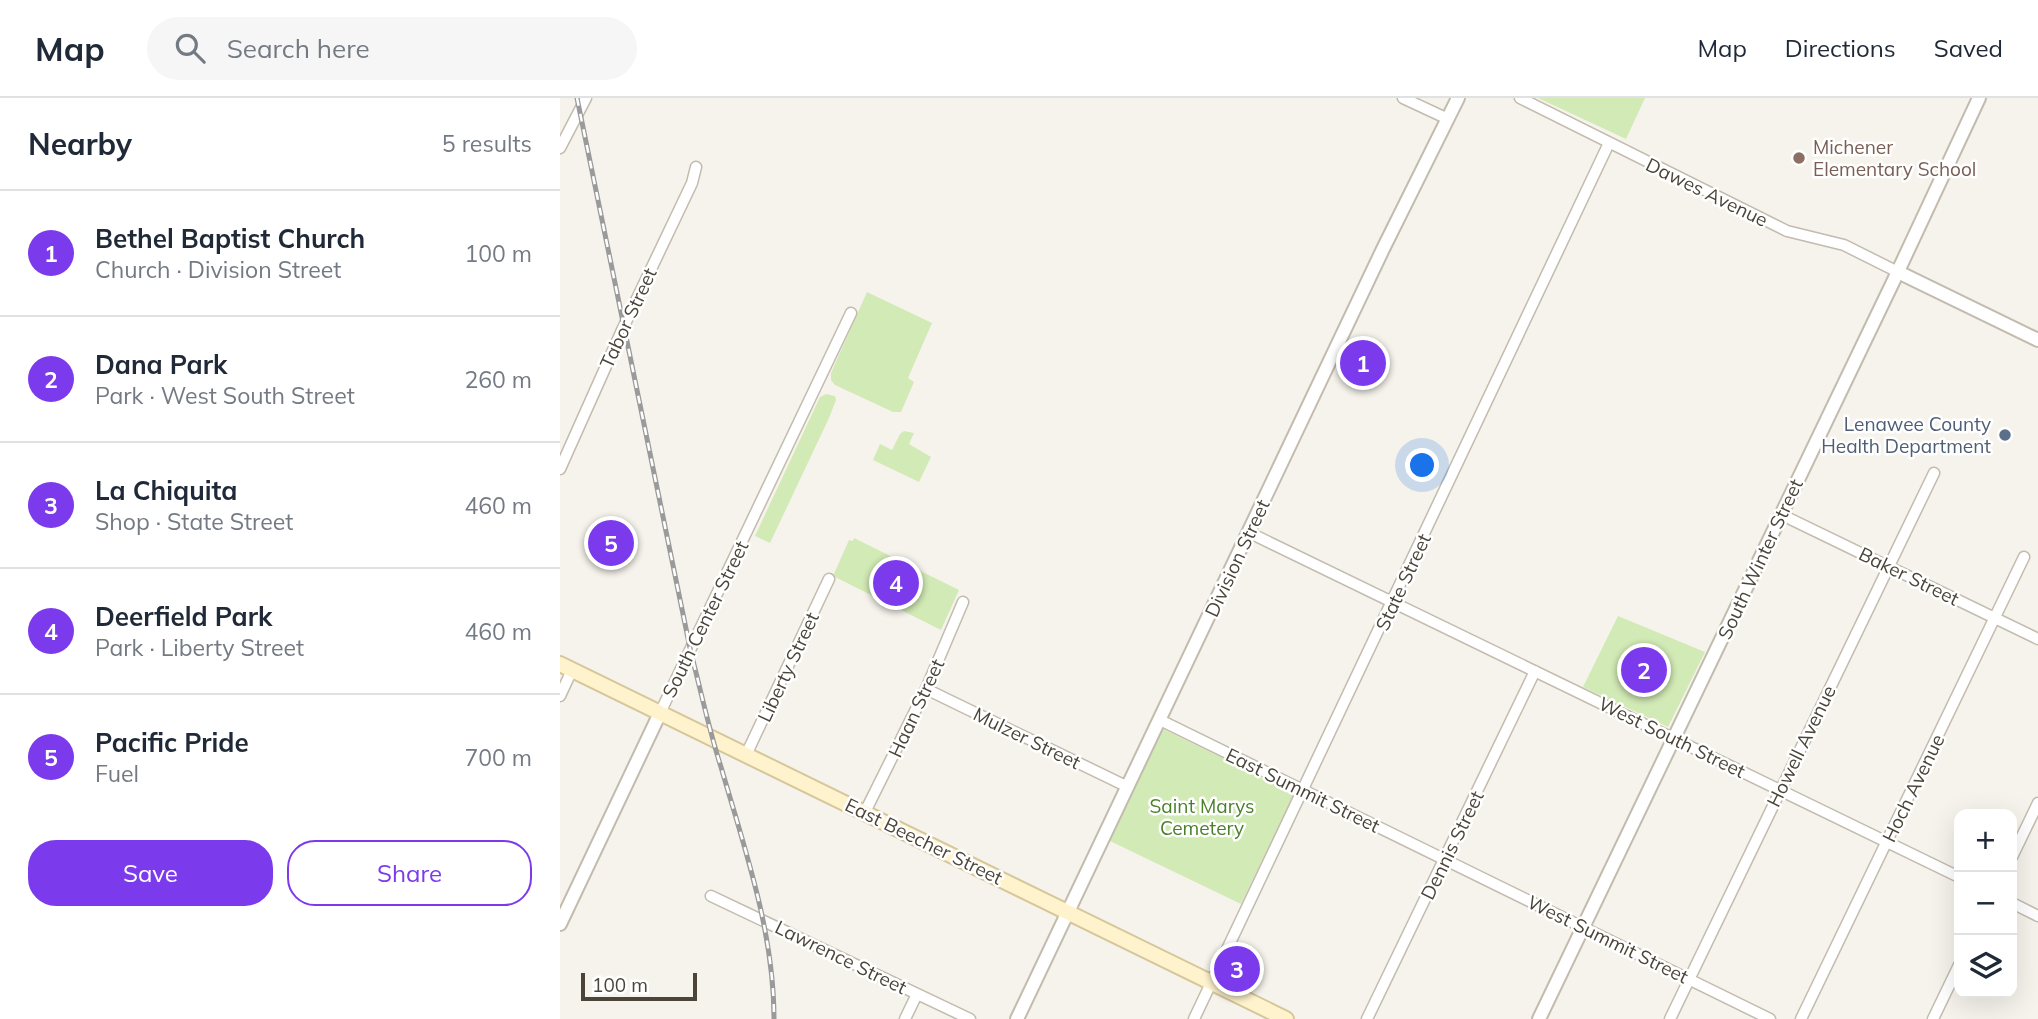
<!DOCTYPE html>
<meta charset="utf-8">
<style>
:root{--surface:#fff;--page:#f6f6f7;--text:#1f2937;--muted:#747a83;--line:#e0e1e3;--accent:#7c3aed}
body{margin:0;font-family:Mulish,sans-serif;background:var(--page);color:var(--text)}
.controls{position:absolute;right:21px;bottom:21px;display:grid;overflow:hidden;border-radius:14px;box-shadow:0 7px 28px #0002}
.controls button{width:63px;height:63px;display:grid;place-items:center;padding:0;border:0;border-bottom:2px solid var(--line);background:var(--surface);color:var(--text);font:35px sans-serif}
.scale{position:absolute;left:21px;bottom:18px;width:116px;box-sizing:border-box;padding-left:7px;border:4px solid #4b4439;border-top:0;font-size:19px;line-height:24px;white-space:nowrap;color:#4b4439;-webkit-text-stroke:5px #fff;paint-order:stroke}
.you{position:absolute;left:863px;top:368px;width:24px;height:24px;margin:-18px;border:5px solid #fff;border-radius:50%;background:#1a73e8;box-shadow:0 0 0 10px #1a73e833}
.badge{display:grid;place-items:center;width:46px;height:46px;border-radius:50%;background:var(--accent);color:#fff;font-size:23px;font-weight:700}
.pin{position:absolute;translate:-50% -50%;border:4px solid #fff;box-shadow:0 2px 7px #0006}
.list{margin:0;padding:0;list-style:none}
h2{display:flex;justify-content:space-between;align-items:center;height:91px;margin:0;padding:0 28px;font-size:30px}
h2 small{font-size:23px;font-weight:400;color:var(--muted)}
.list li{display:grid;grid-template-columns:46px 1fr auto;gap:21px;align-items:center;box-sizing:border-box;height:126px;padding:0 28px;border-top:2px solid var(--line)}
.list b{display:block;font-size:26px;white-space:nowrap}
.list p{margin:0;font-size:23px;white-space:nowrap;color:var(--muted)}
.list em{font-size:23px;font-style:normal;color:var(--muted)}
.actions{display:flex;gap:14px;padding:21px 28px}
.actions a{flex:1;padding:16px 0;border:2px solid var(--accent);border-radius:28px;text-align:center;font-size:24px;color:var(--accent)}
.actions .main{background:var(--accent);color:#fff}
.icon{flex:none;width:38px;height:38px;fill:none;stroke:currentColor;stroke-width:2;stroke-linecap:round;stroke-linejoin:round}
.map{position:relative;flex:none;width:1478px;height:921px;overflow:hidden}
header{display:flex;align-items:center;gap:42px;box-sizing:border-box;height:98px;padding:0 35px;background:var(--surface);border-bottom:2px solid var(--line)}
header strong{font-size:33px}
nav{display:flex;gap:38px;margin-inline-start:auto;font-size:24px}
.search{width:490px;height:63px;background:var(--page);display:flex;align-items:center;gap:18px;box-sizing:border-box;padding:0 24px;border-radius:38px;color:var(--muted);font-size:26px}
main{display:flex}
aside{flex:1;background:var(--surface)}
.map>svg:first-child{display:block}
.green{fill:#d2eab5}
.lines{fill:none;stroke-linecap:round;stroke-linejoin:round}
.minor-casing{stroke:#c2bbae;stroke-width:13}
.tertiary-casing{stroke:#c2bbae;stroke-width:16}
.secondary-casing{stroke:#d6c79b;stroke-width:18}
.minor{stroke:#fff;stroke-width:10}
.tertiary{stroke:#fff;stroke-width:12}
.secondary{stroke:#fff3cd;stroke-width:14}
.rail-casing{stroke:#9a9a9a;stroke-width:5}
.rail{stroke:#fff;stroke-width:2.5;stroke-dasharray:8;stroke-linecap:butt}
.education-dot{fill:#8d6e63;stroke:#fff;stroke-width:2.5}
.service-dot{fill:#5c6f8a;stroke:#fff;stroke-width:2.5}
.labels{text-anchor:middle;stroke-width:5;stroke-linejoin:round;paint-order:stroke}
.education-label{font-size:19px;fill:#785e54;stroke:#fff;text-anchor:start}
.street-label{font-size:19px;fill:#4b4439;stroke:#fff}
.service-label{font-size:19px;fill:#4e5e75;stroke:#fff;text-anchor:end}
.park-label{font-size:19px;fill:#4a7f2a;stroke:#fff}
</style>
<header>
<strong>Map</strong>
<div class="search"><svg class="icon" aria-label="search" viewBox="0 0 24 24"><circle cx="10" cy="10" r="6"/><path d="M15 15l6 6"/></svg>Search here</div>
<nav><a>Map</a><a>Directions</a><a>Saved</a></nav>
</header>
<main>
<aside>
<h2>Nearby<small>5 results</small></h2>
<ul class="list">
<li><span class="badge">1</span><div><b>Bethel Baptist Church</b><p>Church · Division Street</p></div><em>100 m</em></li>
<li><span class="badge">2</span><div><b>Dana Park</b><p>Park · West South Street</p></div><em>260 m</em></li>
<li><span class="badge">3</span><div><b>La Chiquita</b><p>Shop · State Street</p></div><em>460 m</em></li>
<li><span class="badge">4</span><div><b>Deerfield Park</b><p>Park · Liberty Street</p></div><em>460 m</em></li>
<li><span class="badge">5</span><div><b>Pacific Pride</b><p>Fuel</p></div><em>700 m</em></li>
</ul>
<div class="actions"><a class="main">Save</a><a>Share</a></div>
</aside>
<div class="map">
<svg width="1478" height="921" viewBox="0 0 1478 921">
<rect width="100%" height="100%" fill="#f6f3ec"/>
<path class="green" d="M 978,0 L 1085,0 L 1066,41 Z
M 307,194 L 372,225 L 348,280 L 354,284 L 341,314 L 333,314 L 275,287 L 271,282 L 271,275 Z
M 266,296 L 275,298 L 276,302 L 269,320 L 210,445 L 195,438 L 260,299 Z
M 344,333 L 354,335 L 349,346 L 371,359 L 359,384 L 313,362 L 320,346 L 332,352 L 340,336 Z
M 294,440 L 399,492 L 381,532 L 273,478 L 289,442 L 293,443 Z
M 1058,518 L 1145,554 L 1108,629 L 1023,589 Z
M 603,631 L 735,695 L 681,806 L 550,743 Z"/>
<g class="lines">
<g class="minor-casing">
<path id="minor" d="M 843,0 L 888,21
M 960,0 L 1227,133 L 1284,147 L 1338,174
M 0,50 L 26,0
M 0,371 L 63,230 L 132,85 L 136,69
M 1220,416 L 1478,541
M 690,435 L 1399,779
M 366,591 L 568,689
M 0,598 L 12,572
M 100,615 L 291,215
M 600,622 L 1210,921
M 186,657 L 269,481
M 305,714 L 366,591 L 403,504
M 1452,759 L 1478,705
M 151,798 L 410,921
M 1452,805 L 1478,818
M 345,921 L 357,896
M 634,921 L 1049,45
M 807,921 L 975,573
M 1110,921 L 1374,375
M 1241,921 L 1464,459
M 1373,921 L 1399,867"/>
</g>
<g class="tertiary-casing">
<path id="tertiary" d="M 1338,174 L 1478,242
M 0,826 L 100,615
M 457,921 L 823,151 L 898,0
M 979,921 L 1333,184 L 1419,0"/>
</g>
<g class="secondary-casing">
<path id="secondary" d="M 0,566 L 726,921"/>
</g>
<use href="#minor" class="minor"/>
<use href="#tertiary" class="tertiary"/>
<use href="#secondary" class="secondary"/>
<g class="rail-casing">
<path id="rail" d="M 17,0 L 131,555 C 141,593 149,632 161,669 C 185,752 214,834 214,921"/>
</g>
<use href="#rail" class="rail"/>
</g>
<circle class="education-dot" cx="1239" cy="60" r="7"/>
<circle class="service-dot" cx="1445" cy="337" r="7"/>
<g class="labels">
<g class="education-label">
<text x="1253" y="56">Michener<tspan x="1253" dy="22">Elementary School</tspan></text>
</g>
<g class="street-label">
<text transform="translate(1147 94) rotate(26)" y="7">Dawes Avenue</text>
<text transform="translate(68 220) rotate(-65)" y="7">Tabor Street</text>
<text transform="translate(677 460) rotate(-65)" y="7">Division Street</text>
<text transform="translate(1200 461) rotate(-65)" y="7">South Winter Street</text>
<text transform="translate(1349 478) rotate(26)" y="7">Baker Street</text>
<text transform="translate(843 484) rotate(-65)" y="7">State Street</text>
<text transform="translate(145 521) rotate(-64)" y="7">South Center Street</text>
<text transform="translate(228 569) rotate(-65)" y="7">Liberty Street</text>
<text transform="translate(356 610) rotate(-65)" y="7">Haan Street</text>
<text transform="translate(1112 639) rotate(26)" y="7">West South Street</text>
<text transform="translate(467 640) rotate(26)" y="7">Mulzer Street</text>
<text transform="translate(1241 648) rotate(-64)" y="7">Howell Avenue</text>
<text transform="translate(1353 690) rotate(-64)" y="7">Hoch Avenue</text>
<text transform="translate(743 692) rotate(26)" y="7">East Summit Street</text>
<text transform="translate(364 743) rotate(26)" y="7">East Beecher Street</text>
<text transform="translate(892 747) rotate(-64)" y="7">Dennis Street</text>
<text transform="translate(1048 841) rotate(26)" y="7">West Summit Street</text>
<text transform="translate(281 859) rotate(26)" y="7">Lawrence Street</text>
</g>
<g class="service-label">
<text x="1431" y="333">Lenawee County<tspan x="1431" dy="22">Health Department</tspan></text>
</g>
<g class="park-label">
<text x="642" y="715">Saint Marys<tspan x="642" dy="22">Cemetery</tspan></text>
</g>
</g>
</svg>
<div class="controls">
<button>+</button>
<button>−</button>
<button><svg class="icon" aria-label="layers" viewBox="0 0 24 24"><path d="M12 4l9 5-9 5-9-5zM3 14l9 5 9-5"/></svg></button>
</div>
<div class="scale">100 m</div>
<div class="you"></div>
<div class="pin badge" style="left:803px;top:265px">1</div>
<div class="pin badge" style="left:1084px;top:572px">2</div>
<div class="pin badge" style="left:677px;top:871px">3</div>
<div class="pin badge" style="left:336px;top:485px">4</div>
<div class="pin badge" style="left:51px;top:445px">5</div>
</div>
</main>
